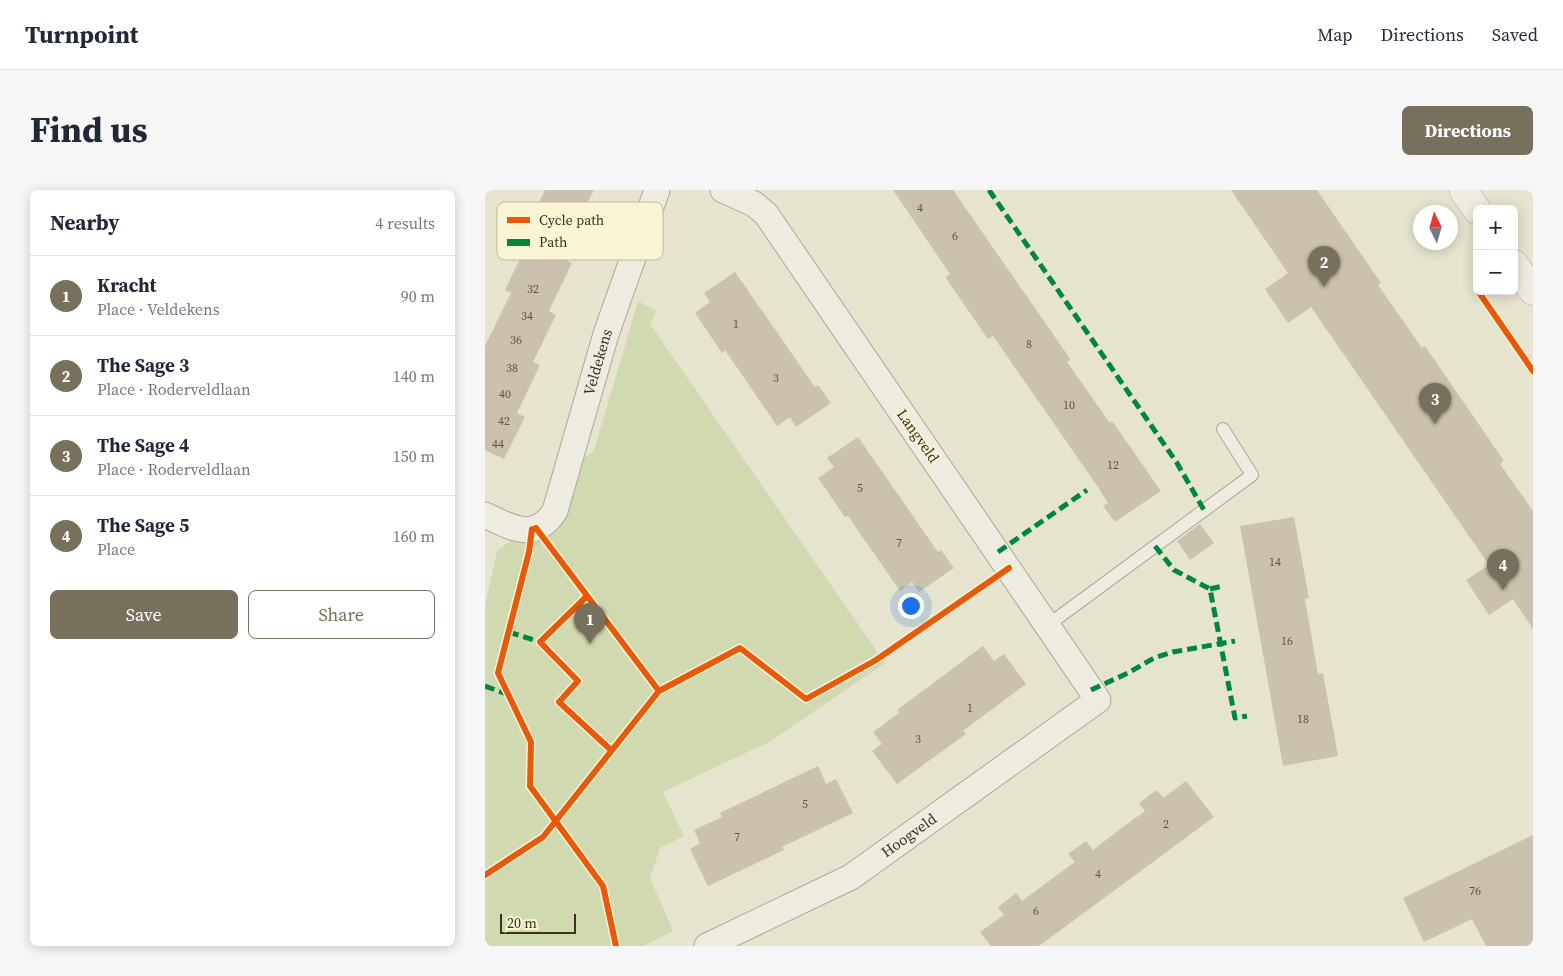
<!DOCTYPE html>
<meta charset="utf-8">
<style>
:root{--surface:#fff;--page:#f6f6f7;--text:#1f2937;--muted:#747a83;--line:#e0e1e3;--accent:#77705c}
body{margin:0;font-family:"Source Serif 4",serif;background:var(--page);color:var(--text)}
.controls{position:absolute;right:15px;top:15px;display:grid;overflow:hidden;border-radius:8px;box-shadow:0 2px 12px #0003}
.controls button{width:45px;height:45px;display:grid;place-items:center;padding:0;border:0;border-bottom:1px solid var(--line);background:var(--surface);color:var(--text);font:25px sans-serif}
.compass{position:absolute;left:928px;top:15px;width:45px;height:45px;border-radius:50%;background:var(--surface);box-shadow:0 2px 12px #0003;rotate:355deg}
.scale{position:absolute;left:15px;bottom:12px;width:76px;box-sizing:border-box;padding-left:5px;border:2px solid #3b321e;border-top:0;font-size:14px;line-height:18px;white-space:nowrap;color:#3b321e;-webkit-text-stroke:4px #f8f4d4;paint-order:stroke}
.you{position:absolute;left:425px;top:415px;width:18px;height:18px;margin:-12px;border:4px solid #fff;border-radius:50%;background:#1a73e8;box-shadow:0 0 0 8px #1a73e833}
.badge{display:grid;place-items:center;width:32px;height:32px;border-radius:50%;background:var(--accent);color:#fff;font-size:16px;font-weight:700}
.pin{position:absolute;translate:-50% -41px;filter:drop-shadow(0 1px 2px #0008)}
.pin::after{content:'';position:absolute;top:26px;width:18px;height:15px;background:inherit;clip-path:polygon(0 0,100% 0,50% 100%)}
.list{margin:0;padding:0;list-style:none}
h2{display:flex;justify-content:space-between;align-items:center;height:65px;margin:0;padding:0 20px;font-size:21px}
h2 small{font-size:16px;font-weight:400;color:var(--muted)}
.list li{display:grid;grid-template-columns:32px 1fr auto;gap:15px;align-items:center;box-sizing:border-box;height:80px;padding:0 20px;border-top:1px solid var(--line)}
.list b{display:block;font-size:19px;white-space:nowrap}
.list p{margin:0;font-size:16px;white-space:nowrap;color:var(--muted)}
.list em{font-size:16px;font-style:normal;color:var(--muted)}
.actions{display:flex;gap:10px;padding:15px 20px}
.actions a{flex:1;padding:11px 0;border:1px solid var(--accent);border-radius:8px;text-align:center;font-size:18px;color:var(--accent)}
.actions .main{background:var(--accent);color:#fff}
.map{position:relative;flex:none;width:1048px;height:756px;overflow:hidden;border-radius:8px}
header{display:flex;align-items:center;gap:30px;box-sizing:border-box;height:70px;padding:0 25px;background:var(--surface);border-bottom:1px solid var(--line)}
header strong{font-size:24px}
nav{display:flex;gap:28px;margin-inline-start:auto;font-size:18px}
.intro{display:flex;align-items:center;justify-content:space-between;box-sizing:border-box;height:120px;padding:0 30px}
h1{margin:0;font-size:35px}
.button{padding:12px 22px;border-radius:8px;background:var(--accent);color:#fff;font-size:18px;font-weight:700}
main{display:flex;gap:30px;padding:0 30px}
aside{flex:1;background:var(--surface);border-radius:8px;box-shadow:0 2px 12px #0003}
.map>svg:first-child{display:block}
.green{fill:#d0d9af}
.building{fill:#cac2ae}
.lines{fill:none;stroke-linecap:round;stroke-linejoin:round}
.service-casing{stroke:#aba897;stroke-width:14}
.minor-casing{stroke:#aba897;stroke-width:27}
.tertiary-casing{stroke:#aba897;stroke-width:29}
.service{stroke:#eeece0;stroke-width:12}
.minor{stroke:#eeece0;stroke-width:25}
.tertiary{stroke:#eeece0;stroke-width:28}
.quiet{stroke:#00873e;stroke-width:5;stroke-dasharray:10 5;stroke-linecap:butt}
.cycleway-casing{stroke:#f8f4d4;stroke-width:9}
.cycleway{stroke:#e8590c;stroke-width:6}
.labels{text-anchor:middle;stroke-width:4;stroke-linejoin:round;paint-order:stroke}
.number-label{font-size:12px;fill:#5f5642}
.street-label{font-size:15px;fill:#3b321e;stroke:#f8f4d4}
.key{fill:#f8f4d4;stroke:#bfba9d;stroke-width:1}
.key-label{font-size:14px;fill:#3b321e}
</style>
<header>
<strong>Turnpoint</strong>
<nav><a>Map</a><a>Directions</a><a>Saved</a></nav>
</header>
<div class="intro"><h1>Find us</h1><a class="button">Directions</a></div>
<main>
<aside>
<h2>Nearby<small>4 results</small></h2>
<ul class="list">
<li><span class="badge">1</span><div><b>Kracht</b><p>Place · Veldekens</p></div><em>90 m</em></li>
<li><span class="badge">2</span><div><b>The Sage 3</b><p>Place · Roderveldlaan</p></div><em>140 m</em></li>
<li><span class="badge">3</span><div><b>The Sage 4</b><p>Place · Roderveldlaan</p></div><em>150 m</em></li>
<li><span class="badge">4</span><div><b>The Sage 5</b><p>Place</p></div><em>160 m</em></li>
</ul>
<div class="actions"><a class="main">Save</a><a>Share</a></div>
</aside>
<div class="map">
<svg width="1048" height="756" viewBox="0 0 1048 756">
<rect width="100%" height="100%" fill="#e6e4ce"/>
<path class="green" d="M 153,111 L 171,121 L 165,134 L 400,473 L 284,552 L 178,602 L 199,646 L 175,658 L 165,688 L 188,741 L 158,756 L 0,756 L 0,416 L 12,361 L 25,351 C 72,360 82,327 93,290 C 95,284 96,274 99,268 C 101,266 106,263 109,261 Z"/>
<path class="building" d="M 60,0 L 109,0 L 99,20 L 104,22 L 81,70 L 87,73 L 64,121 L 71,125 L 48,172 L 55,175 L 32,223 L 40,227 L 19,269 L 0,260 L 0,156 L 26,103 L 20,100 L 43,52 L 37,49 Z
M 408,0 L 468,0 L 586,170 L 582,172 L 625,233 L 627,231 L 676,301 L 630,332 L 618,316 L 623,313 L 613,297 L 508,146 L 503,149 L 460,87 L 465,84 Z
M 746,0 L 832,0 L 896,93 L 893,95 L 937,158 L 940,156 L 1019,271 L 1015,274 L 1048,321 L 1048,439 L 1028,409 L 1004,425 L 981,390 L 1004,375 L 826,117 L 803,133 L 780,99 L 803,83 Z
M 250,82 L 330,197 L 333,195 L 346,213 L 311,237 L 305,227 L 292,236 L 240,160 L 237,163 L 210,123 L 225,112 L 219,103 Z
M 373,247 L 453,362 L 456,360 L 469,378 L 434,402 L 427,392 L 415,401 L 363,326 L 360,327 L 333,288 L 349,277 L 342,268 Z
M 809,327 L 824,408 L 820,409 L 833,484 L 838,483 L 853,566 L 798,576 L 755,336 Z
M 715,334 L 729,353 L 705,370 L 692,351 Z
M 498,456 L 509,471 L 519,464 L 541,494 L 478,541 L 481,544 L 412,594 L 387,561 L 397,554 L 388,542 L 414,523 L 412,520 Z
M 333,576 L 341,594 L 351,589 L 368,623 L 297,657 L 299,660 L 223,696 L 205,659 L 215,653 L 209,640 L 237,627 L 235,623 Z
M 701,591 L 729,627 L 554,756 L 506,756 L 495,742 L 519,725 L 513,717 L 531,703 L 537,711 L 564,691 L 590,672 L 583,664 L 601,651 L 608,660 L 634,640 L 660,621 L 654,613 L 672,600 L 678,608 Z
M 1048,645 L 1048,756 L 1001,756 L 987,729 L 939,752 L 918,708 Z"/>
<g class="lines">
<g class="service-casing">
<path id="service" d="M 563,435 L 767,285 L 738,239"/>
</g>
<g class="minor-casing">
<g id="minor">
<path id="s1" d="M 0,325 C 27,338 50,352 70,321 L 121,144 L 172,0"/>
<path id="s2" d="M 222,756 L 366,687 L 613,510 L 281,24 L 269,14 L 238,0"/>
</g>
</g>
<g class="tertiary-casing">
<path id="tertiary" d="M 978,0 L 992,20
M 1029,74 L 1048,101"/>
</g>
<use href="#service" class="service"/>
<use href="#minor" class="minor"/>
<use href="#tertiary" class="tertiary"/>
<path class="quiet" d="M 504,0 L 692,273 L 719,320
M 670,356 L 689,380 L 725,399 L 750,528 L 762,526
M 513,362 L 602,300
M 725,399 L 738,396
M 24,442 L 55,452
M 0,496 L 24,505
M 606,500 L 643,483 L 669,468 L 688,462 L 750,451"/>
<g class="cycleway-casing">
<path id="cycleway" d="M 993,101 L 1048,181
M 51,338 L 174,501
M 47,339 L 44,362 L 13,483 L 46,552 L 45,596 L 118,696 L 131,756
M 102,406 L 55,452 L 93,491 L 74,512 L 126,560
M 0,685 L 58,647 L 174,501 L 255,458 L 321,509 L 391,470 L 524,378"/>
</g>
<use href="#cycleway" class="cycleway"/>
</g>
<g class="labels">
<g class="number-label">
<text x="435" y="22">4</text>
<text x="470" y="50">6</text>
<text x="48" y="103">32</text>
<text x="42" y="130">34</text>
<text x="251" y="138">1</text>
<text x="31" y="154">36</text>
<text x="544" y="158">8</text>
<text x="27" y="182">38</text>
<text x="291" y="192">3</text>
<text x="20" y="208">40</text>
<text x="584" y="219">10</text>
<text x="19" y="235">42</text>
<text x="13" y="258">44</text>
<text x="628" y="279">12</text>
<text x="375" y="302">5</text>
<text x="414" y="357">7</text>
<text x="790" y="376">14</text>
<text x="802" y="455">16</text>
<text x="485" y="522">1</text>
<text x="818" y="533">18</text>
<text x="433" y="553">3</text>
<text x="320" y="618">5</text>
<text x="681" y="638">2</text>
<text x="252" y="651">7</text>
<text x="613" y="688">4</text>
<text x="990" y="705">76</text>
<text x="551" y="725">6</text>
</g>
<g class="street-label">
<text dy="5" stroke="none"><textPath href="#s1" startOffset="235">Veldekens</textPath></text>
<text transform="translate(433 246) rotate(55)" y="5">Langveld</text>
<text dy="5" stroke="none"><textPath href="#s2" startOffset="231">Hoogveld</textPath></text>
</g>
</g>
<rect x="12" y="12" width="166" height="58" rx="8" class="key"/>
<rect x="22" y="27" width="23" height="6" fill="#e8590c"/>
<rect x="22" y="49" width="23" height="7" fill="#00873e"/>
<g class="key-label">
<text x="54" y="35">Cycle path</text>
<text x="54" y="57">Path</text>
</g>
</svg>
<div class="controls">
<button>+</button>
<button>−</button>
</div>
<svg class="compass" viewBox="-18 -18 36 36"><path d="M0-13l5 13h-10z" fill="#e53935"/><path d="M0 13l5-13h-10z" fill="#747a83"/></svg>
<div class="scale">20 m</div>
<div class="you"></div>
<div class="pin badge" style="left:105px;top:454px">1</div>
<div class="pin badge" style="left:839px;top:97px">2</div>
<div class="pin badge" style="left:950px;top:234px">3</div>
<div class="pin badge" style="left:1018px;top:400px">4</div>
</div>
</main>
